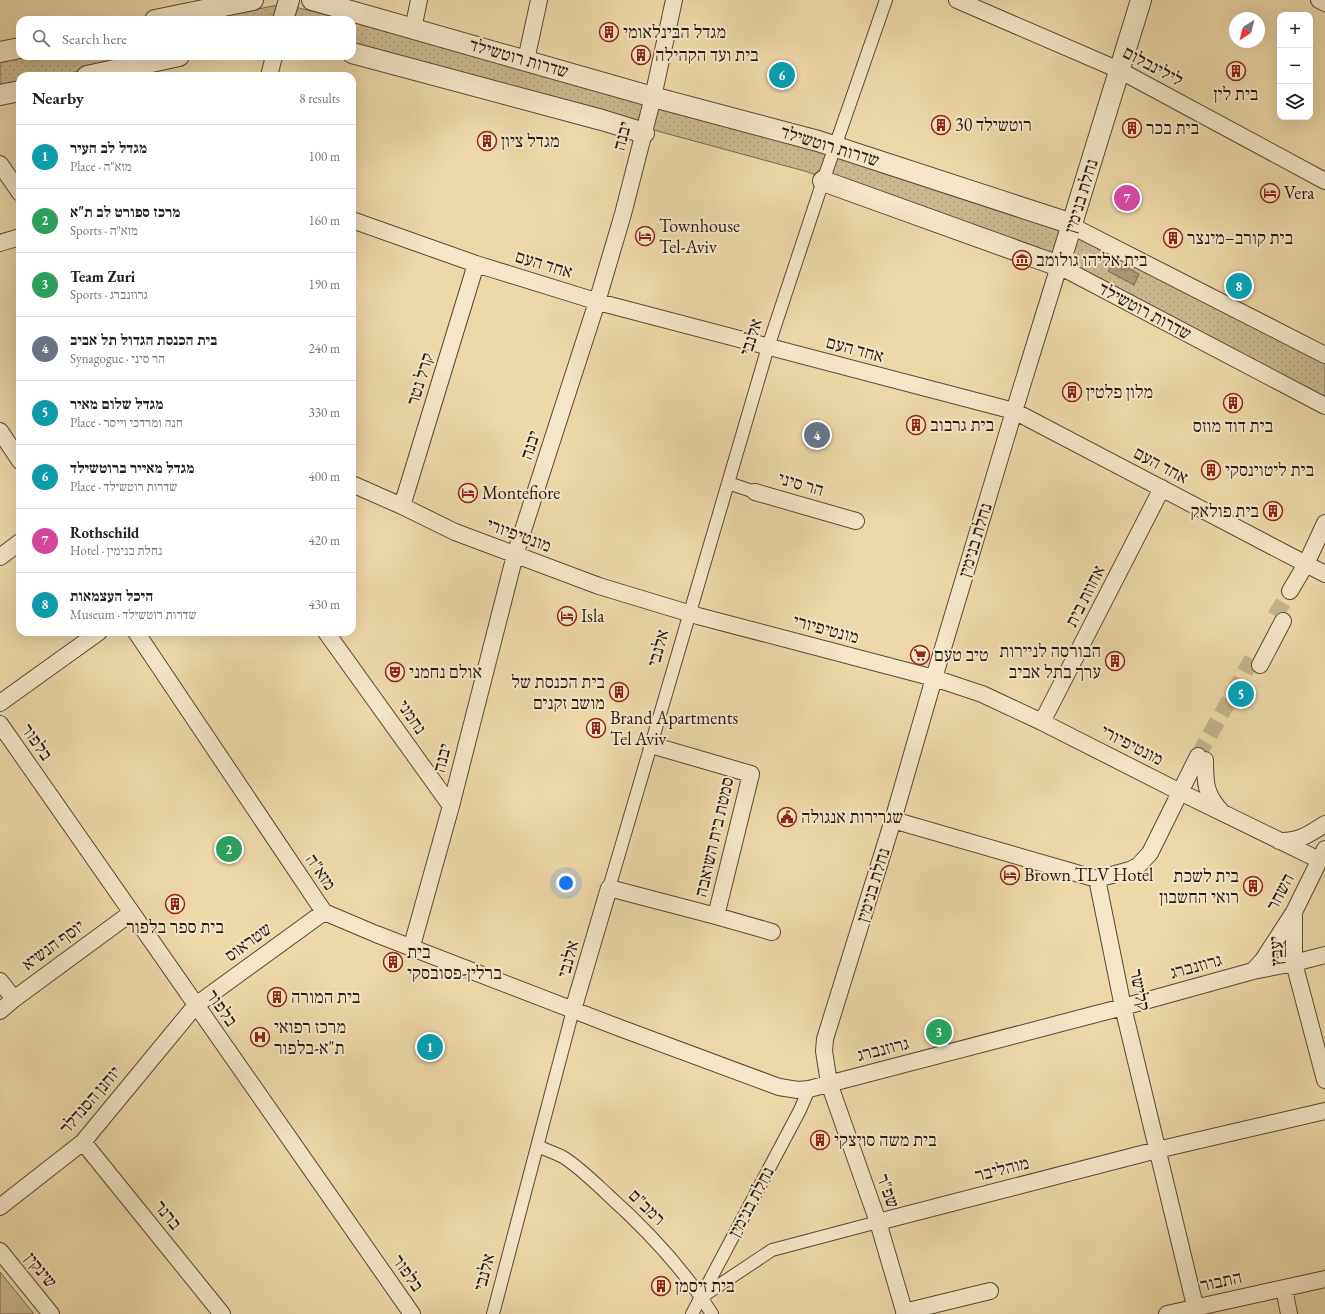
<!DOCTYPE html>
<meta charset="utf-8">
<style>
:root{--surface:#fff;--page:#f2f2f2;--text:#202124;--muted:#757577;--line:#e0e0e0;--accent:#111827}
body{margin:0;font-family:"EB Garamond","Frank Ruhl Libre",serif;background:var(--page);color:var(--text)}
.controls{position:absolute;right:12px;top:12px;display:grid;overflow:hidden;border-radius:8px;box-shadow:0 4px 16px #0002}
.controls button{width:36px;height:36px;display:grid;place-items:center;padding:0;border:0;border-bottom:1px solid var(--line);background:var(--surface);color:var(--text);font:20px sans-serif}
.compass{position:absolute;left:1229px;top:12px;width:36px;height:36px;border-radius:50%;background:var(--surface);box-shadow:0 4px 16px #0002;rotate:216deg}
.you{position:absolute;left:566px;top:883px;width:14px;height:14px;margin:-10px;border:3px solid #fff;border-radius:50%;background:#1a73e8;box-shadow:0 0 0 6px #1a73e833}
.badge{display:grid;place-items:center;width:26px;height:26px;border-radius:50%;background:var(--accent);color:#fff;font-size:13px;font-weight:700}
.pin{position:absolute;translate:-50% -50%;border:2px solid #fff;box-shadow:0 1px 4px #0006}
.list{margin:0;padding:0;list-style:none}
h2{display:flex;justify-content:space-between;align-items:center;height:52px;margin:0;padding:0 16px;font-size:17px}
h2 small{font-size:13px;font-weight:400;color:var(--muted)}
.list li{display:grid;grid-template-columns:26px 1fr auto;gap:12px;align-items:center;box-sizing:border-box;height:64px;padding:0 16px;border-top:1px solid var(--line)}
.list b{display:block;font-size:15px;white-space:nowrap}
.list p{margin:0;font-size:13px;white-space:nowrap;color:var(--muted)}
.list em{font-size:13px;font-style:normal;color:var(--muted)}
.icon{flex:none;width:22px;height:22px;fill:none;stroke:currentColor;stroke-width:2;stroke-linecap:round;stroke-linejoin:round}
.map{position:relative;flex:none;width:1325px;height:1314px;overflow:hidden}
.search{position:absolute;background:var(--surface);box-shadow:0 4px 16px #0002;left:16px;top:16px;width:340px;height:44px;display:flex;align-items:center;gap:10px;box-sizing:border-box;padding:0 14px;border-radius:12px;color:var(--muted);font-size:15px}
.panel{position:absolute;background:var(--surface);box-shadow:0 4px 16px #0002;left:16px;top:72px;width:340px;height:564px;border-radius:12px}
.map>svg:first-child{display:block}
.park{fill:url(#park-dots);stroke:#7a6950}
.garden{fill:#ccb88f;stroke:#7a6950}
.water{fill:url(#water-ripples);stroke:#77654d}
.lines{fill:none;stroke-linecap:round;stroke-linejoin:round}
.minor-tunnel{stroke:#c6b28b;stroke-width:16;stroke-dasharray:16 8;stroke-linecap:butt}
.pedestrian-casing{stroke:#5a4a37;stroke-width:14}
.minor-casing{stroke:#5a4a37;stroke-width:18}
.tertiary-casing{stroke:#5a4a37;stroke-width:22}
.pedestrian{stroke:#f4e6c7;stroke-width:12}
.minor{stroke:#f4e6c7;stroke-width:16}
.tertiary{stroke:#f4e6c7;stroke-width:20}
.labels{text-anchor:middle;stroke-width:4;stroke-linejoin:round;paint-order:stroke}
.poi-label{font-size:18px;fill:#281a11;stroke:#f4e6c7;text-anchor:start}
.street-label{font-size:18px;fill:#281a11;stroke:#f4e6c7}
</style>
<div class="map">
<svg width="1325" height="1314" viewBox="0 0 1325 1314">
<defs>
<pattern id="park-dots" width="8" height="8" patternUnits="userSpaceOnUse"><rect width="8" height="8" fill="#ccb88f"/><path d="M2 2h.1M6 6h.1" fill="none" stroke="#af9e7a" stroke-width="1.8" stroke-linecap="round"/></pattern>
<pattern id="water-ripples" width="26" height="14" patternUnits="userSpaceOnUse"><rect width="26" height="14" fill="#ab9775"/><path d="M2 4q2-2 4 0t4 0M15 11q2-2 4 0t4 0" fill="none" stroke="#8b7a5f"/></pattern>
</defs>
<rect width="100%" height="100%" fill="#eed8a9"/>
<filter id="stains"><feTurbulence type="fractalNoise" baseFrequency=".005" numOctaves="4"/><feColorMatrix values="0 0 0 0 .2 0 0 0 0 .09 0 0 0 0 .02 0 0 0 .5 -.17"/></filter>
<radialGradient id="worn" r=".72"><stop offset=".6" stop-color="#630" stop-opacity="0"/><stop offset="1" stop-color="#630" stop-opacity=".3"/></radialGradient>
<path class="park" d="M 283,4 L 347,20 L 203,20 Z
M 352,21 L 825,146 L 1061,227 L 1325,363 L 1325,399 L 1165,317 L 808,172 L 352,48 Z
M 21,56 L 149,56 L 56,76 L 20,76 L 20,84 L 0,88 L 0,60 Z"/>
<path class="garden" d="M 0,1272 L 34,1314 L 0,1314 Z"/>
<path class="water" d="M 1114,261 L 1139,274 L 1134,285 L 1108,271 Z"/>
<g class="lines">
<path class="minor-tunnel" d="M 1275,616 L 1290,591
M 1198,756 L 1252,659"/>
<g class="pedestrian-casing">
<path id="pedestrian" d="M 734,485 L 755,492
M 609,888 L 768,347 L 823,181 L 886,0
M 538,1146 C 546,1150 555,1153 563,1157 C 579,1167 594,1182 608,1195 C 647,1230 684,1269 712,1314
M 703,1296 L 772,1250 L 878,1222
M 493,1314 L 573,1010
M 692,1314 L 800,1110 L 809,1089"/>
</g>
<g class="minor-casing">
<path id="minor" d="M 957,0 L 1119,70 L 1325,181
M 1319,0 L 1325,3
M 413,29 L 419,0
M 526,60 L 539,0
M 269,76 L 274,56
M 0,164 L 20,193
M 352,220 L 476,264 L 602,303 L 1014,411 L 1325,574
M 1072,226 L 1325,355
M 0,243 L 20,237
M 0,431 L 20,461
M 352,484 L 402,506 L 455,532 L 599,586 L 698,616 L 934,678 L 982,694 L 1042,722 L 1180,792 L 1311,856 L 1320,860
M 755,492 L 856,521
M 402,506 L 476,264
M 0,557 L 20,542
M 1290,591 L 1306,564 L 1325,523
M 136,632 L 324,912 L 376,934 L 620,1028 L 779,1087 L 798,1090 L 809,1089 L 1123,1007 L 1253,971 L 1294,963 L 1325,955
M 326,632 L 451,806
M 1260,665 L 1283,621
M 0,703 L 99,632
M 1042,722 L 1162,488
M 0,724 L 412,1314
M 1205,760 C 1205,782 1205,794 1221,811
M 893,820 L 1097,879
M 1279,841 C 1298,842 1310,834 1325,824
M 1097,879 L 1123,1007 L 1197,1314
M 1097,879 L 1130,870 L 1138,866 L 1150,853 L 1198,756
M 1294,912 L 1294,963 L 1325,1080
M 716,916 L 772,932
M 409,947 L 412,946 L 413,942 L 451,806 L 515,555 L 597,302 L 623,214 L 653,97 L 674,0
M 1253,971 L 1263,960 L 1294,912 L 1325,849
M 0,981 L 14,999
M 573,1010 L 609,888 L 716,916 L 751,774 L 651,745
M 0,1011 L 14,999 L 131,913
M 83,1142 L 222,1314
M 0,1207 L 83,1142 L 196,1005 L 324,912
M 878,1222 L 1157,1150 L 1325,1111
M 0,1251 L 51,1314
M 1284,1288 L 1289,1314
M 904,1312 L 990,1291
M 905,1314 L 878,1222 L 829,1083 L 824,1051 L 825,1039 L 893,820 L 934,678 L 1012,418 L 1059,266 L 1325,406
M 1167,1314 L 1325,1279"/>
</g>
<g class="tertiary-casing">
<path id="tertiary" d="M 312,0 L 653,97 L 818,141 L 1066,222 L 1072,226
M 155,20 L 253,0
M 283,20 L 289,0
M 0,52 L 20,48
M 352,53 L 602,120 L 644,133
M 87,76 L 179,56
M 0,95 L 20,91
M 823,181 L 1059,266 L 1141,0"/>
</g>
<use href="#pedestrian" class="pedestrian"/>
<use href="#minor" class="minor"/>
<use href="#tertiary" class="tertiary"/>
</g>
<defs>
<g id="building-ring" transform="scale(1)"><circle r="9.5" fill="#f4e6c7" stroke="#8f2418" stroke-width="1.5"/><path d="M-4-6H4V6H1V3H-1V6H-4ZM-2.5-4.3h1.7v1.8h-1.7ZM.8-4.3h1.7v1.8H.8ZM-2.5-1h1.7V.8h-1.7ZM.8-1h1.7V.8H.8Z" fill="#8f2418"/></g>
<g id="hotel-ring" transform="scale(1)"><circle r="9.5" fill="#f4e6c7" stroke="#8f2418" stroke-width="1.5"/><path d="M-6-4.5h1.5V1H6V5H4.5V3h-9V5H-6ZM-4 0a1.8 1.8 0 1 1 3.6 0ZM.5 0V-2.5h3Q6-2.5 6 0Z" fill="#8f2418"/></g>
<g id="museum-ring" transform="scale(1)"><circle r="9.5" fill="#f4e6c7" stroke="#8f2418" stroke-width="1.5"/><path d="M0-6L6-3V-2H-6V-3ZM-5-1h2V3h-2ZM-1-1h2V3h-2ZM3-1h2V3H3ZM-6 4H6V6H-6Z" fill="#8f2418"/></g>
<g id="supermarket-ring" transform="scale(1)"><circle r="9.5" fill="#f4e6c7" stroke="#8f2418" stroke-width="1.5"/><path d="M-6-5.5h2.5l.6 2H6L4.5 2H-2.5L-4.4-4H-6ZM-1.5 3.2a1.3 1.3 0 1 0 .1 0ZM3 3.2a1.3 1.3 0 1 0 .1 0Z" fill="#8f2418"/></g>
<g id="theatre-ring" transform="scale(1)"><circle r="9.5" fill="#f4e6c7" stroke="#8f2418" stroke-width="1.5"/><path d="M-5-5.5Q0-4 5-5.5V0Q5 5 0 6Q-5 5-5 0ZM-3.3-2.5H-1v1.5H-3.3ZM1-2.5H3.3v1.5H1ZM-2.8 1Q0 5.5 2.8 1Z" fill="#8f2418"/></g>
<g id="civic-ring" transform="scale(1)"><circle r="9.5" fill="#f4e6c7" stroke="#8f2418" stroke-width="1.5"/><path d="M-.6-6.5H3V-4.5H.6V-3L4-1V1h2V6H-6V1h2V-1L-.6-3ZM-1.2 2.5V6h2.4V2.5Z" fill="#8f2418"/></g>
<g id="hospital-ring" transform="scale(1)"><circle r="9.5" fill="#f4e6c7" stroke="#8f2418" stroke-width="1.5"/><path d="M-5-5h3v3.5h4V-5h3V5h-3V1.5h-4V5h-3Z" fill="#8f2418"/></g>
</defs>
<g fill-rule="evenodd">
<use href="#building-ring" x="609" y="32"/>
<use href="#building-ring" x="641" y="55"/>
<use href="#building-ring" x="1236" y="71"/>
<use href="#building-ring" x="941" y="125"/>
<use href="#building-ring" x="1132" y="128"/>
<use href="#building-ring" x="487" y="141"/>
<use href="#hotel-ring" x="1270" y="193"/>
<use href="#hotel-ring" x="645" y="236"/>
<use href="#building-ring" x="1173" y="238"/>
<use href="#museum-ring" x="1022" y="260"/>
<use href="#building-ring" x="1072" y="392"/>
<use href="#building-ring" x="1233" y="403"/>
<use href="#building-ring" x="916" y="425"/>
<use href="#building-ring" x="1211" y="470"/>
<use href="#hotel-ring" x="468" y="493"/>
<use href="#building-ring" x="1273" y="511"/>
<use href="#hotel-ring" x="567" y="616"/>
<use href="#supermarket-ring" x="920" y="655"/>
<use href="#building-ring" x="1115" y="661"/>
<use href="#theatre-ring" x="395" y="672"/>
<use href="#building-ring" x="619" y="692"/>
<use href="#building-ring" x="596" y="728"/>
<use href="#civic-ring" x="787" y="817"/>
<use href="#hotel-ring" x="1010" y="875"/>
<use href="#building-ring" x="1253" y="886"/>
<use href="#building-ring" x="175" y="904"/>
<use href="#building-ring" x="393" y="962"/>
<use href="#building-ring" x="277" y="997"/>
<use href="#hospital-ring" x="260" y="1037"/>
<use href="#building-ring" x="820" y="1140"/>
<use href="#building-ring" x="661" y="1286"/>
</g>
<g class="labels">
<g class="poi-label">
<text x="623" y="38">מגדל הבינלאומי</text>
<text x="655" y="61">בית ועד הקהילה</text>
<text x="1236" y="100" text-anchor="middle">בית לין</text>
<text x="955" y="131">רוטשילד 30</text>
<text x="1146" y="134">בית בכר</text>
<text x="501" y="147">מגדל ציון</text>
<text x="1284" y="199">Vera</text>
<text x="659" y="232">Townhouse<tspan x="659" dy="21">Tel-Aviv</tspan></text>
<text x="1187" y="244">בית קורב–מינצר</text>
<text x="1036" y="266">בית אליהו גולומב</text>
<text x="1086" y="398">מלון פלטין</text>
<text x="930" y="431">בית גרבוב</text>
<text x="1233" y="432" text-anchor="middle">בית דוד מוזס</text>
<text x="1225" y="476">בית ליטוינסקי</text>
<text x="482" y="499">Montefiore</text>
<text x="1259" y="517" text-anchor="end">בית פולאק</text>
<text x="581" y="622">Isla</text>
<text x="1101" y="657" text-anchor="end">הבורסה לניירות<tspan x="1101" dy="21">ערך בתל אביב</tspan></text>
<text x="934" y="661">טיב טעם</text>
<text x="409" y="678">אולם נחמני</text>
<text x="605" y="688" text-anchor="end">בית הכנסת של<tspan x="605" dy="21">מושב זקנים</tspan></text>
<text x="610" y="724">Brand Apartments<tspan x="610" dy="21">Tel Aviv</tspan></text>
<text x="801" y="823">שגרירות אנגולה</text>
<text x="1024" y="881">Brown TLV Hotel</text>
<text x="1239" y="882" text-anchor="end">בית לשכת<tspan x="1239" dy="21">רואי החשבון</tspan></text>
<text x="175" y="933" text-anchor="middle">בית ספר בלפור</text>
<text x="407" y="958">בית<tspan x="407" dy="21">ברלין-פסובסקי</tspan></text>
<text x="291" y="1003">בית המורה</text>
<text x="274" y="1033">מרכז רפואי<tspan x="274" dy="21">ת"א-בלפור</tspan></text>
<text x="834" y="1146">בית משה סויצקי</text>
<text x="675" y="1292">בית זיסמן</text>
</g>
<g class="street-label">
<text transform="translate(519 58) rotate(16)" y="6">שדרות רוטשילד</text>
<text transform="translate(1153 66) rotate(28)" y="6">לילינבלום</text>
<text transform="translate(622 136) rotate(-76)" y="6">יבנה</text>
<text transform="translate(830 146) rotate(17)" y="6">שדרות רוטשילד</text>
<text transform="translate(1081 196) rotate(-73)" y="6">נחלת בנימין</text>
<text transform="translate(544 264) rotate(17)" y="6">אחד העם</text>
<text transform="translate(1145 311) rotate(28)" y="6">שדרות רוטשילד</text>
<text transform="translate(751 337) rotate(-72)" y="6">אלנבי</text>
<text transform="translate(855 349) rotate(15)" y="6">אחד העם</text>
<text transform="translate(420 379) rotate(-73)" y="6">קרל נטר</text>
<text transform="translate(530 445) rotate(-72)" y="6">יבנה</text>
<text transform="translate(1161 465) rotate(28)" y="6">אחד העם</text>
<text transform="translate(801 484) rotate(16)" y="6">הר סיני</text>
<text transform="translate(519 535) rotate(20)" y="6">מונטיפיורי</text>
<text transform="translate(975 540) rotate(-73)" y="6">נחלת בנימין</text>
<text transform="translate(1085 596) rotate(-63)" y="6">אחוזת בית</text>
<text transform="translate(826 629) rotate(15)" y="6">מונטיפיורי</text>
<text transform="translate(658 648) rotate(-74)" y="6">אלנבי</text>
<text transform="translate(412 717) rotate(55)" y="6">נחמני</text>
<text transform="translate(37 742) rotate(55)" y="6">בלפור</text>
<text transform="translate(1132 745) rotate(27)" y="6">מונטיפיורי</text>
<text transform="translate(442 758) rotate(-76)" y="6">יבנה</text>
<text transform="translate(714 837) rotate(-77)" y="6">סמטת בית השואבה</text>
<text transform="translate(321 872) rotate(56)" y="6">מזא"ה</text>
<text transform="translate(873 885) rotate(-73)" y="6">נחלת בנימין</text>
<text transform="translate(1280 892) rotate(-62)" y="6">השחר</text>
<text transform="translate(248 942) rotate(-36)" y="6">שטראוס</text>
<text transform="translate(53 945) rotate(-36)" y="6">יוסף הנשיא</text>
<text transform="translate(1276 951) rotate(-94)" y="6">יעבץ</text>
<text transform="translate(568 959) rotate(-74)" y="6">אלנבי</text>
<text transform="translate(1196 966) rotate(-15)" y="6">גרוזנברג</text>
<text transform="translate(1140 990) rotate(78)" y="6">קלישר</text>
<text transform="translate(222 1008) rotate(55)" y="6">בלפור</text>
<text transform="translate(883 1049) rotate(-14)" y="6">גרוזנברג</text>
<text transform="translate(90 1100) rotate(-49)" y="6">יוחנן הסנדלר</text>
<text transform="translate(1002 1169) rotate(-14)" y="6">מוהליבר</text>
<text transform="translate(888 1191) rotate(70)" y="6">שפ"ר</text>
<text transform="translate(751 1202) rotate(-62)" y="6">נחלת בנימין</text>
<text transform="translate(647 1207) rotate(44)" y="6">רמב"ם</text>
<text transform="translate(168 1215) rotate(51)" y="6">ברנר</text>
<text transform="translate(41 1270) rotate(51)" y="6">שינקין</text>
<text transform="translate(484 1272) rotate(-75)" y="6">אלנבי</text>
<text transform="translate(408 1273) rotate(55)" y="6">בלפור</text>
<text transform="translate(1221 1281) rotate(-12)" y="6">התבור</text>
</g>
</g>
<rect width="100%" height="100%" filter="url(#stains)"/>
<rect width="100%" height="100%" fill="url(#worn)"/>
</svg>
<div class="controls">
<button>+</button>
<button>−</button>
<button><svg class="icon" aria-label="layers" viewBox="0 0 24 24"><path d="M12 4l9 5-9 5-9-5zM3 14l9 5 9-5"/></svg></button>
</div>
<svg class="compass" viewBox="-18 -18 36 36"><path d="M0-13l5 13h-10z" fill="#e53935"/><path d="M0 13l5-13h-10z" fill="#757577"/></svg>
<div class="you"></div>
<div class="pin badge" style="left:430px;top:1047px;background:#0f9aa8">1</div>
<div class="pin badge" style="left:229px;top:849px;background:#2e9e5b">2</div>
<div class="pin badge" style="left:939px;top:1032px;background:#2e9e5b">3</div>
<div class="pin badge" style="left:817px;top:435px;background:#6b7280">4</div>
<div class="pin badge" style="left:1241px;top:694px;background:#0f9aa8">5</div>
<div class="pin badge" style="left:782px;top:75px;background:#0f9aa8">6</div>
<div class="pin badge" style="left:1127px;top:198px;background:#d1479c">7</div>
<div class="pin badge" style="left:1239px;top:286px;background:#0f9aa8">8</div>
<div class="search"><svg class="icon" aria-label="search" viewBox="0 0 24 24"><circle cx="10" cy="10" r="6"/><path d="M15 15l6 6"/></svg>Search here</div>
<section class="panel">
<h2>Nearby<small>8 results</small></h2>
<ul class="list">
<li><span class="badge" style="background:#0f9aa8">1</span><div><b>מגדל לב העיר</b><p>Place · מזא&quot;ה</p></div><em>100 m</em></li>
<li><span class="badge" style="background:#2e9e5b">2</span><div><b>מרכז ספורט לב ת&quot;א</b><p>Sports · מזא&quot;ה</p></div><em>160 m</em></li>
<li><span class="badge" style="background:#2e9e5b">3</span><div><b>Team Zuri</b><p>Sports · גרוזנברג</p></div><em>190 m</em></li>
<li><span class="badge" style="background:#6b7280">4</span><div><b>בית הכנסת הגדול תל אביב</b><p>Synagogue · הר סיני</p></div><em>240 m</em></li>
<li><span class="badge" style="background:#0f9aa8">5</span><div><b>מגדל שלום מאיר</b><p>Place · חנה ומרדכי וייסר</p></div><em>330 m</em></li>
<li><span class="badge" style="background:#0f9aa8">6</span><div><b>מגדל מאייר ברוטשילד</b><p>Place · שדרות רוטשילד</p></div><em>400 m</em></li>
<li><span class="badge" style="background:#d1479c">7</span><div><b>Rothschild</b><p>Hotel · נחלת בנימין</p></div><em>420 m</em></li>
<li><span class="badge" style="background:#0f9aa8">8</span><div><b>היכל העצמאות</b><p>Museum · שדרות רוטשילד</p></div><em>430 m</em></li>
</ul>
</section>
</div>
